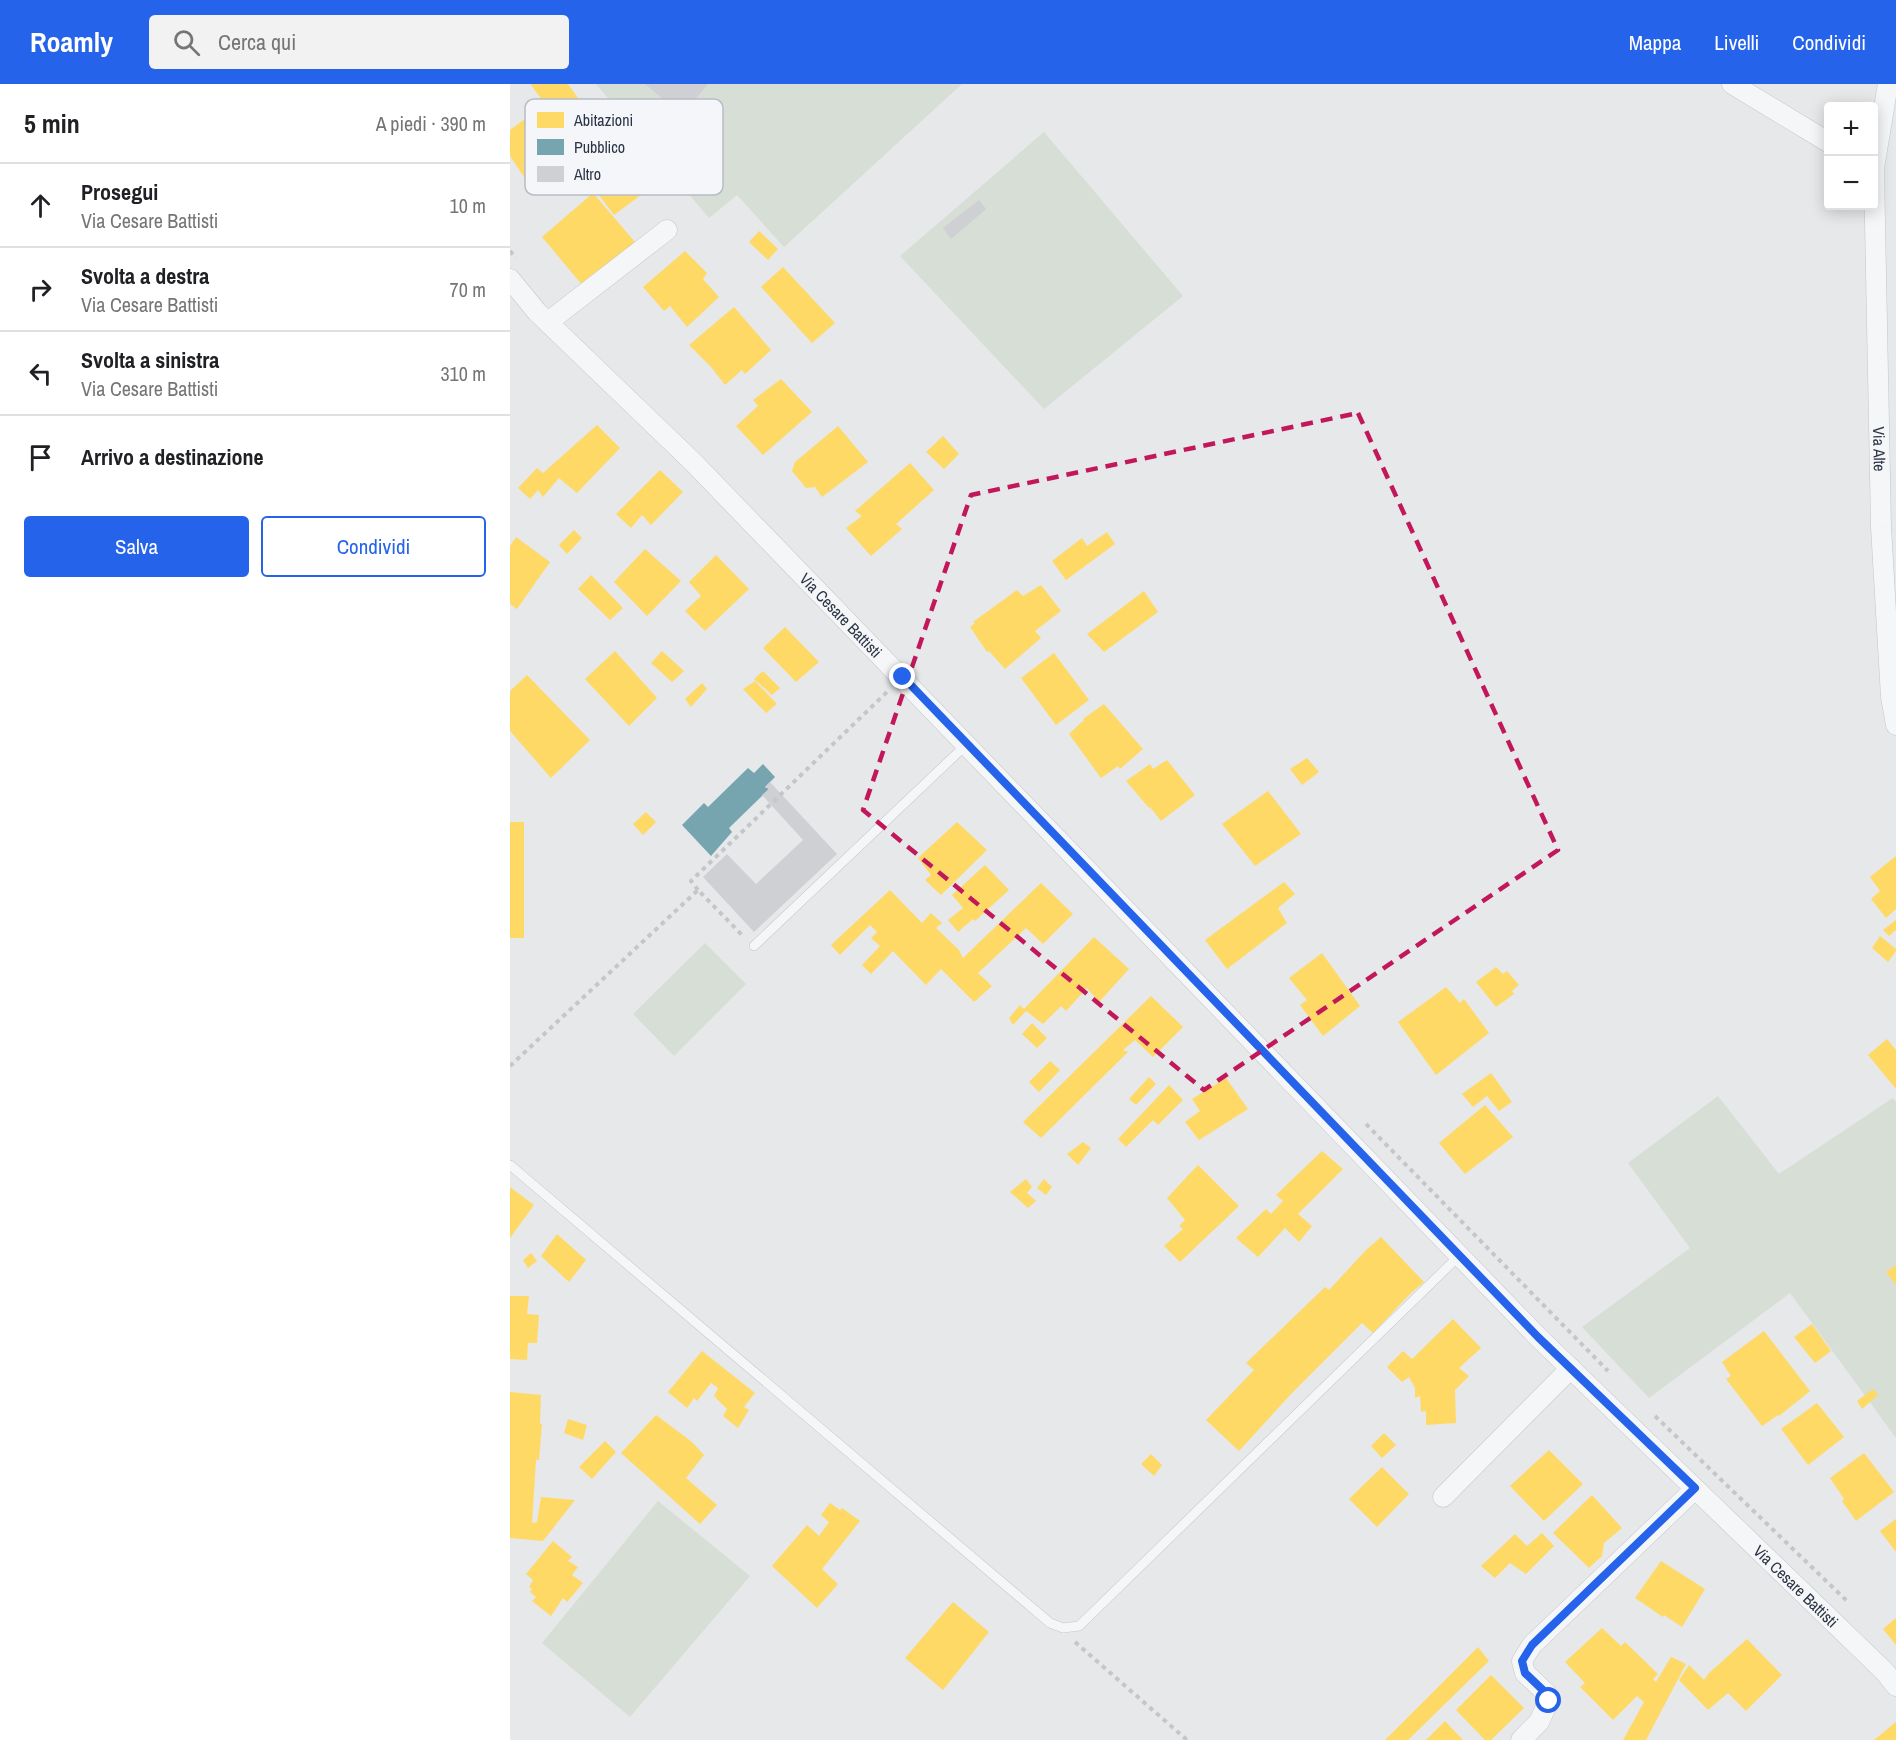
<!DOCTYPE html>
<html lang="it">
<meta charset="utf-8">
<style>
:root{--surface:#fff;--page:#f2f2f2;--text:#202124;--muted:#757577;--line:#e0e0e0;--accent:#2563eb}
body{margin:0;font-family:"Archivo Narrow",sans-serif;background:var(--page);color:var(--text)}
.controls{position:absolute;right:18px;top:18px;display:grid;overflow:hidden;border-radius:6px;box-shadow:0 3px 15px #0003}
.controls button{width:54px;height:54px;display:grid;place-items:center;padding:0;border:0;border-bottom:2px solid var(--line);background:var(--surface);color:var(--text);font:30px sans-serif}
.stop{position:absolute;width:18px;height:18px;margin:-14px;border:4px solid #2563eb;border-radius:50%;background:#fff}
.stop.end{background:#2563eb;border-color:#fff;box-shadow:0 2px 6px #0008}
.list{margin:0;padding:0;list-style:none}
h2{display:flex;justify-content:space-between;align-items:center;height:78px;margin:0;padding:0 24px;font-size:26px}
h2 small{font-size:20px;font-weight:400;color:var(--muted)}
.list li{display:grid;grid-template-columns:39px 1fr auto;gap:18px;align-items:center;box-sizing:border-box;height:84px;padding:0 24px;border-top:2px solid var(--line)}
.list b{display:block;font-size:22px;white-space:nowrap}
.list p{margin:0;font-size:20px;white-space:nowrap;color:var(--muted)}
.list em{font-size:20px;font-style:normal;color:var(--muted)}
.actions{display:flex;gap:12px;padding:18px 24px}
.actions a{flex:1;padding:14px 0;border:2px solid var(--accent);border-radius:6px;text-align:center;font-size:21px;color:var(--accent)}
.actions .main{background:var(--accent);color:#fff}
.icon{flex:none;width:33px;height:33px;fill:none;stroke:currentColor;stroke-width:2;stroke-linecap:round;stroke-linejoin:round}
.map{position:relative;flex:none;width:1386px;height:1656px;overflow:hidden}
header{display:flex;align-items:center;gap:36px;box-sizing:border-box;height:84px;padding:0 30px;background:var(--accent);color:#fff}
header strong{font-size:28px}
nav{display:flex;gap:33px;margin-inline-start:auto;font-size:21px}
.search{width:420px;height:54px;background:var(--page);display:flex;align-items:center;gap:15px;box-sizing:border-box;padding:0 21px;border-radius:6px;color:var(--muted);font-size:22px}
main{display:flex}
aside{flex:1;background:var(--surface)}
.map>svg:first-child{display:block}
.green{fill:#d6ded6}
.homes{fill:#ffd966}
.public{fill:#76a5af}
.building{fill:#ced0d3}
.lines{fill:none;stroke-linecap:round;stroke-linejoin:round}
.lane-casing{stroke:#c4c6c8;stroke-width:10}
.street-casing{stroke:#c4c6c8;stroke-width:21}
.path{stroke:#c5c6ca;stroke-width:4;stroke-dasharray:4.5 4.5;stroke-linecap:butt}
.lane{stroke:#f5f6f7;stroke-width:9}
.street{stroke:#f5f6f7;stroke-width:20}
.route{stroke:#2563eb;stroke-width:8}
.marked{fill:none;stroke:#c2185b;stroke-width:4.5;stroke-dasharray:12 8;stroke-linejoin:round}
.labels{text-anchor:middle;stroke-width:6;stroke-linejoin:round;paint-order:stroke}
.street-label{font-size:16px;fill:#2b3445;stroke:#f4f6f9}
.key{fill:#f4f6f9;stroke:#b8bcc3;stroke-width:1.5}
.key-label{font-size:16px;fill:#2b3445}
</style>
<header>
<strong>Roamly</strong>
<div class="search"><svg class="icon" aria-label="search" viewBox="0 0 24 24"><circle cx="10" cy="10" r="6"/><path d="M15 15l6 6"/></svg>Cerca qui</div>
<nav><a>Mappa</a><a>Livelli</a><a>Condividi</a></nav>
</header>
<main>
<aside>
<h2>5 min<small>A piedi · 390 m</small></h2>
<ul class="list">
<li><svg class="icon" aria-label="ahead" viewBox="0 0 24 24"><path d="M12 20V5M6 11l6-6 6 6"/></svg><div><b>Prosegui</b><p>Via Cesare Battisti</p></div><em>10 m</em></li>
<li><svg class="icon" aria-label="right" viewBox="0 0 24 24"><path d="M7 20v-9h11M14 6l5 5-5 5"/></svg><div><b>Svolta a destra</b><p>Via Cesare Battisti</p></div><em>70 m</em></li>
<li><svg class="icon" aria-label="left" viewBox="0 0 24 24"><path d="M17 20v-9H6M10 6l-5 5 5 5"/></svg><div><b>Svolta a sinistra</b><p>Via Cesare Battisti</p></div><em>310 m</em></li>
<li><svg class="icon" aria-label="arrive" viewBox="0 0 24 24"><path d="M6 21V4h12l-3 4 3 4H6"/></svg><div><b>Arrivo a destinazione</b></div></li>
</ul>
<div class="actions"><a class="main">Salva</a><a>Condividi</a></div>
</aside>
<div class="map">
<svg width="1386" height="1656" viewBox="0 0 1386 1656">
<rect width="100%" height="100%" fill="#e6e8ea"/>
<path class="green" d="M 86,0 L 452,0 L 274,163 L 227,111 L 199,134 Z
M 534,48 L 673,212 L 534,325 L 390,172 Z
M 195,859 L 236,900 L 164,972 L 123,930 Z
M 1208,1012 L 1269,1090 L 1383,1014 L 1386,1018 L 1386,1354 L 1280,1209 L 1139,1314 L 1072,1243 L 1180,1164 L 1118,1079 Z
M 148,1417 L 240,1492 L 120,1633 L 32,1559 Z"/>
<path class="homes" d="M 22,0 L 58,0 L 135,108 L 104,131 L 67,82 L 26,111 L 0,72 L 0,46 L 35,20 L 21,1 Z
M 83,109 L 125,158 L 73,202 L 32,153 Z
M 249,147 L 268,165 L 258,176 L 239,158 Z
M 175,167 L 197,189 L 193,195 L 209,213 L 177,243 L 160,222 L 154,227 L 133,203 Z
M 273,183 L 325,239 L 302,259 L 251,203 Z
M 224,223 L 261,266 L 235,290 L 232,286 L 215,301 L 201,283 L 179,261 Z
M 271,295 L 302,328 L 253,371 L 226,342 L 248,322 L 243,316 Z
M 87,341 L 110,364 L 67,409 L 49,394 L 33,413 L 28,406 L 20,415 L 8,404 L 27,384 L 33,389 Z
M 328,342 L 358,378 L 312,413 L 305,403 L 296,404 L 282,387 L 285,378 Z
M 433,352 L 449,370 L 434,385 L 416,368 Z
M 400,379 L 424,406 L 386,440 L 392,445 L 361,472 L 336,444 L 352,432 L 345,427 Z
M 150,386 L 173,408 L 141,441 L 132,431 L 121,444 L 106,430 Z
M 64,446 L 72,454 L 57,470 L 49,461 Z
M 597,448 L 605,460 L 556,496 L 542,477 L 572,454 L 577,462 Z
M 6,453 L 40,478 L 7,525 L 0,520 L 0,462 Z
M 135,465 L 171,497 L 137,532 L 104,498 Z
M 206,471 L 239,505 L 195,547 L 175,527 L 191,512 L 179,498 Z
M 81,491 L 113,524 L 100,536 L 68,505 Z
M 531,501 L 551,527 L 525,547 L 531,554 L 495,585 L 479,567 L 477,568 L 460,543 L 465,539 L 463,538 L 507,506 L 513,512 Z
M 634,507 L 648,528 L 594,568 L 577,550 Z
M 275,543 L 309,578 L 286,598 L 253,564 Z
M 105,567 L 147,614 L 119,642 L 75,595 Z
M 152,567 L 174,587 L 162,598 L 141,579 Z
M 544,569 L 579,616 L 546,641 L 511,594 Z
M 253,587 L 270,604 L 262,611 L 244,595 Z
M 17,591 L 80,656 L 41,694 L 0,647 L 0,607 Z
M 245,597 L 267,620 L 256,629 L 233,605 Z
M 192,599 L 197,605 L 181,623 L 175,615 Z
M 594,620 L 633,665 L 610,685 L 608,682 L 591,694 L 559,650 L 574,636 L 573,635 Z
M 797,674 L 809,688 L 792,701 L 780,685 Z
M 657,676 L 685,711 L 651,737 L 640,723 L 639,724 L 616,697 L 640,680 L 643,685 Z
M 758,707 L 791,750 L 745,782 L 712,740 Z
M 136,728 L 146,738 L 133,751 L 123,740 Z
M 0,738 L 14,738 L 14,854 L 0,854 Z
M 447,738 L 477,766 L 431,811 L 415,796 L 421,791 L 408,774 Z
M 1386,772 L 1386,825 L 1376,834 L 1361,815 L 1370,807 L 1360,793 Z
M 475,781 L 499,806 L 465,837 L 463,835 L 448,848 L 438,836 L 453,824 L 442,811 Z
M 774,798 L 785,810 L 768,824 L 777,839 L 717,885 L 695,856 Z
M 531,799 L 563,830 L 533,860 L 516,844 L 468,889 L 482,902 L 464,918 L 431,885 L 416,901 L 383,867 L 361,890 L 352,881 L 370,862 L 361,854 L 367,848 L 360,841 L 330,871 L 321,861 L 380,806 L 412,839 L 421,829 L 432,839 L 426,844 L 449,866 L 453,874 Z
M 1386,836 L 1386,846 L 1379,852 L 1373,846 Z
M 1370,852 L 1386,865 L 1386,867 L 1378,878 L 1362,864 Z
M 584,853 L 619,885 L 589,918 L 577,904 L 556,927 L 551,922 L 533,940 L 516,927 L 503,941 L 499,934 L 510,921 L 514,925 Z
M 812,869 L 850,922 L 813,952 L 790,921 L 797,916 L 779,894 Z
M 986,883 L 993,890 L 997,887 L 1009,901 L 1002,907 L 1004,910 L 986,923 L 966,898 Z
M 936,903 L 950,919 L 954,915 L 979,949 L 926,991 L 888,938 Z
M 641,912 L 673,943 L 643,973 L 625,956 L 613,966 L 618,968 L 531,1054 L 513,1038 Z
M 522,939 L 537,954 L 527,964 L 512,950 Z
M 1377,955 L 1386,966 L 1386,1005 L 1358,971 Z
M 540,977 L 550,986 L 529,1008 L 519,998 Z
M 981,989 L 1002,1018 L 989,1027 L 977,1012 L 963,1023 L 952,1010 Z
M 639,993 L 646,1000 L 626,1021 L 619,1015 Z
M 716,994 L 738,1025 L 689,1056 L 675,1038 L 690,1027 L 682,1015 Z
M 659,1001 L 673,1016 L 648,1041 L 643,1036 L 616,1063 L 608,1055 Z
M 975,1021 L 1003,1053 L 955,1090 L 929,1059 Z
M 573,1058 L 581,1064 L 568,1081 L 557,1070 Z
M 812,1067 L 833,1085 L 788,1130 L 802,1142 L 789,1158 L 775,1144 L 748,1173 L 726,1154 L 756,1125 L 761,1130 L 773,1117 L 766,1111 Z
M 688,1081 L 729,1122 L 670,1178 L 654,1162 L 673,1145 L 669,1142 L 675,1136 L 657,1114 Z
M 516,1095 L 522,1103 L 517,1109 L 526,1117 L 518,1124 L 500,1108 Z
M 534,1095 L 542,1103 L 536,1111 L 527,1104 Z
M 0,1103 L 24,1121 L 0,1154 Z
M 47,1150 L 76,1176 L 59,1198 L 31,1172 Z
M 871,1153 L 914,1198 L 900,1210 L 863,1249 L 852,1239 L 782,1309 L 729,1367 L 696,1336 L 744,1286 L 736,1279 L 815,1203 L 819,1206 L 856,1166 Z
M 21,1169 L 27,1177 L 18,1184 L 13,1176 Z
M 1386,1181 L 1386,1201 L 1376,1188 Z
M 0,1212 L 19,1212 L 17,1230 L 29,1231 L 27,1259 L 18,1259 L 17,1276 L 0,1275 Z
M 943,1235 L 971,1264 L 949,1284 L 959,1292 L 945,1306 L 946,1339 L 916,1341 L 916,1327 L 911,1328 L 910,1312 L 905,1314 L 905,1304 L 899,1293 L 892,1298 L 877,1283 L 893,1267 L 902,1275 Z
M 1302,1240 L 1321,1267 L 1305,1279 L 1284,1253 Z
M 1254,1247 L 1300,1307 L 1269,1332 L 1268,1331 L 1252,1342 L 1216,1295 L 1221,1292 L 1212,1278 Z
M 192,1267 L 245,1309 L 234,1323 L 239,1326 L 228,1344 L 213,1332 L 217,1325 L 204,1312 L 208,1304 L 201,1299 L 187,1317 L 184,1314 L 177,1324 L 158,1308 Z
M 1363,1305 L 1368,1311 L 1352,1325 L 1347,1317 Z
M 0,1308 L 31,1311 L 30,1340 L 32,1340 L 29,1376 L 26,1376 L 22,1439 L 27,1438 L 31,1413 L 65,1416 L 33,1457 L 0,1454 Z
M 1307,1319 L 1334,1353 L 1298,1381 L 1271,1345 Z
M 146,1331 L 182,1358 L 194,1371 L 176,1394 L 207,1421 L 190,1440 L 111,1369 Z
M 58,1335 L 77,1341 L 73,1356 L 54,1349 Z
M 874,1349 L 886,1361 L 872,1374 L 861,1362 Z
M 95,1357 L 106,1368 L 82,1395 L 69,1383 Z
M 1039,1366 L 1073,1400 L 1034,1437 L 1000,1402 Z
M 1354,1369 L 1384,1408 L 1346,1437 L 1332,1417 L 1334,1415 L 1320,1394 Z
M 641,1370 L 652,1381 L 644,1392 L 631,1380 Z
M 872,1383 L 899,1410 L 867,1443 L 839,1415 Z
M 1082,1411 L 1112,1444 L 1094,1459 L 1092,1472 L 1079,1484 L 1043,1449 Z
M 320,1419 L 330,1426 L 332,1424 L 350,1437 L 312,1485 L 328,1500 L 307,1524 L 262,1482 L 297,1441 L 309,1452 L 319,1438 L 311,1431 Z
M 1386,1435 L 1386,1468 L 1370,1447 Z
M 1032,1449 L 1044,1462 L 1016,1490 L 1000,1479 L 985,1494 L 971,1482 L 1005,1450 L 1017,1462 Z
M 43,1457 L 62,1473 L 58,1477 L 68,1483 L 62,1491 L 73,1499 L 57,1518 L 53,1514 L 41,1532 L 22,1517 L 26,1513 L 20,1508 L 22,1505 L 19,1503 L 23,1496 L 16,1490 Z
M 1151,1477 L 1195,1505 L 1172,1543 L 1154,1531 L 1153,1533 L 1125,1514 Z
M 443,1518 L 479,1548 L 433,1606 L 395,1574 Z
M 1386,1534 L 1386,1561 L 1373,1545 Z
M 1092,1544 L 1111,1562 L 1115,1558 L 1148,1590 L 1143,1595 L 1146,1598 L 1161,1573 L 1176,1580 L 1136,1656 L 1113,1656 L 1134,1618 L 1127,1612 L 1103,1636 L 1070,1603 L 1075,1599 L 1055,1578 Z
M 1237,1555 L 1272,1591 L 1236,1627 L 1218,1609 L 1198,1626 L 1169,1596 L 1179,1581 L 1194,1596 L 1198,1590 Z
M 968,1563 L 979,1577 L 898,1656 L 875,1656 Z
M 981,1591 L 1014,1624 L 981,1656 L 975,1656 L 946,1626 Z
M 935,1637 L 953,1656 L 916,1656 Z
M 1386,1638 L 1386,1656 L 1364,1656 Z"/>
<path class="public" d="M 253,680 L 265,693 L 255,703 L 259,705 L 219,744 L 222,748 L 201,772 L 172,741 L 194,719 L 198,723 L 238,684 L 244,689 Z"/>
<path class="building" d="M 135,0 L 198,0 L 172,31 Z
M 469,116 L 476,125 L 441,155 L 433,144 Z
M 260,698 L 327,770 L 244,848 L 193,793 L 217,770 L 246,800 L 293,756 L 252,711 L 259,705 L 255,703 Z"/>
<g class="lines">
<g class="lane-casing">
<path id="lane" d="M 244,862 L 457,660
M 0,1081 L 540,1539 L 553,1544 L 569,1542 L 950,1171"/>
</g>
<g class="street-casing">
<g id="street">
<path d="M 1222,0 L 1318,58"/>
<path d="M 1364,84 L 1378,0"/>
<path id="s1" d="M 1364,87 L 1371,443 L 1381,613 L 1386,641"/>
<path id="s2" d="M 0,195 L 27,228 L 183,378 L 1028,1253 L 1375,1588 L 1386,1602"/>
<path d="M 38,238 L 157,146"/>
<path d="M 933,1413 L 1061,1284"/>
<path d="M 1011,1656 L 1029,1638 L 1039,1616 L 1036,1609 L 1015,1589 L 1012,1577 L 1022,1561 L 1185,1405"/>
</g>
</g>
<path class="path" d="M 0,167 L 6,174
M 188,806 L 181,797 L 377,608
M 0,982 L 188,806 L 232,851
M 856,1040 L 1098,1287
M 1145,1332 L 1338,1518
M 565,1558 L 677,1656"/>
<use href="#lane" class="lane"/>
<use href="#street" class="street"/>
</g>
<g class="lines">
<path class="route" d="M 393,593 L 1028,1253 L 1185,1404 L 1022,1561 L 1012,1577 L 1015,1589 L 1036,1609 L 1039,1617"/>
</g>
<path class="marked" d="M 848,329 L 1048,766 L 694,1006 L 353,726 L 461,411 Z"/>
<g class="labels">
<g class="street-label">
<text dy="6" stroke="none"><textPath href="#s1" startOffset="278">Via Alte</textPath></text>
<text dy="6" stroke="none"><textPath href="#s2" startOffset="472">Via Cesare Battisti</textPath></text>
<text dy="6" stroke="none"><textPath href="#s2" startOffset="1834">Via Cesare Battisti</textPath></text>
</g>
</g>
<rect x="15" y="15" width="198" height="96" rx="9" class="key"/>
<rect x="27" y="28" width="27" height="16" fill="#ffd966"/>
<rect x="27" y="55" width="27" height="16" fill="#76a5af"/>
<rect x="27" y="82" width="27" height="16" fill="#ced0d3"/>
<g class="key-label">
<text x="64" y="42">Abitazioni</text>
<text x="64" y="69">Pubblico</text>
<text x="64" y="96">Altro</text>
</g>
</svg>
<div class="controls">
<button>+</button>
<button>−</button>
</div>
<div class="stop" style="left:1039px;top:1617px"></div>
<div class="stop end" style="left:393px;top:593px"></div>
</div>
</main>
